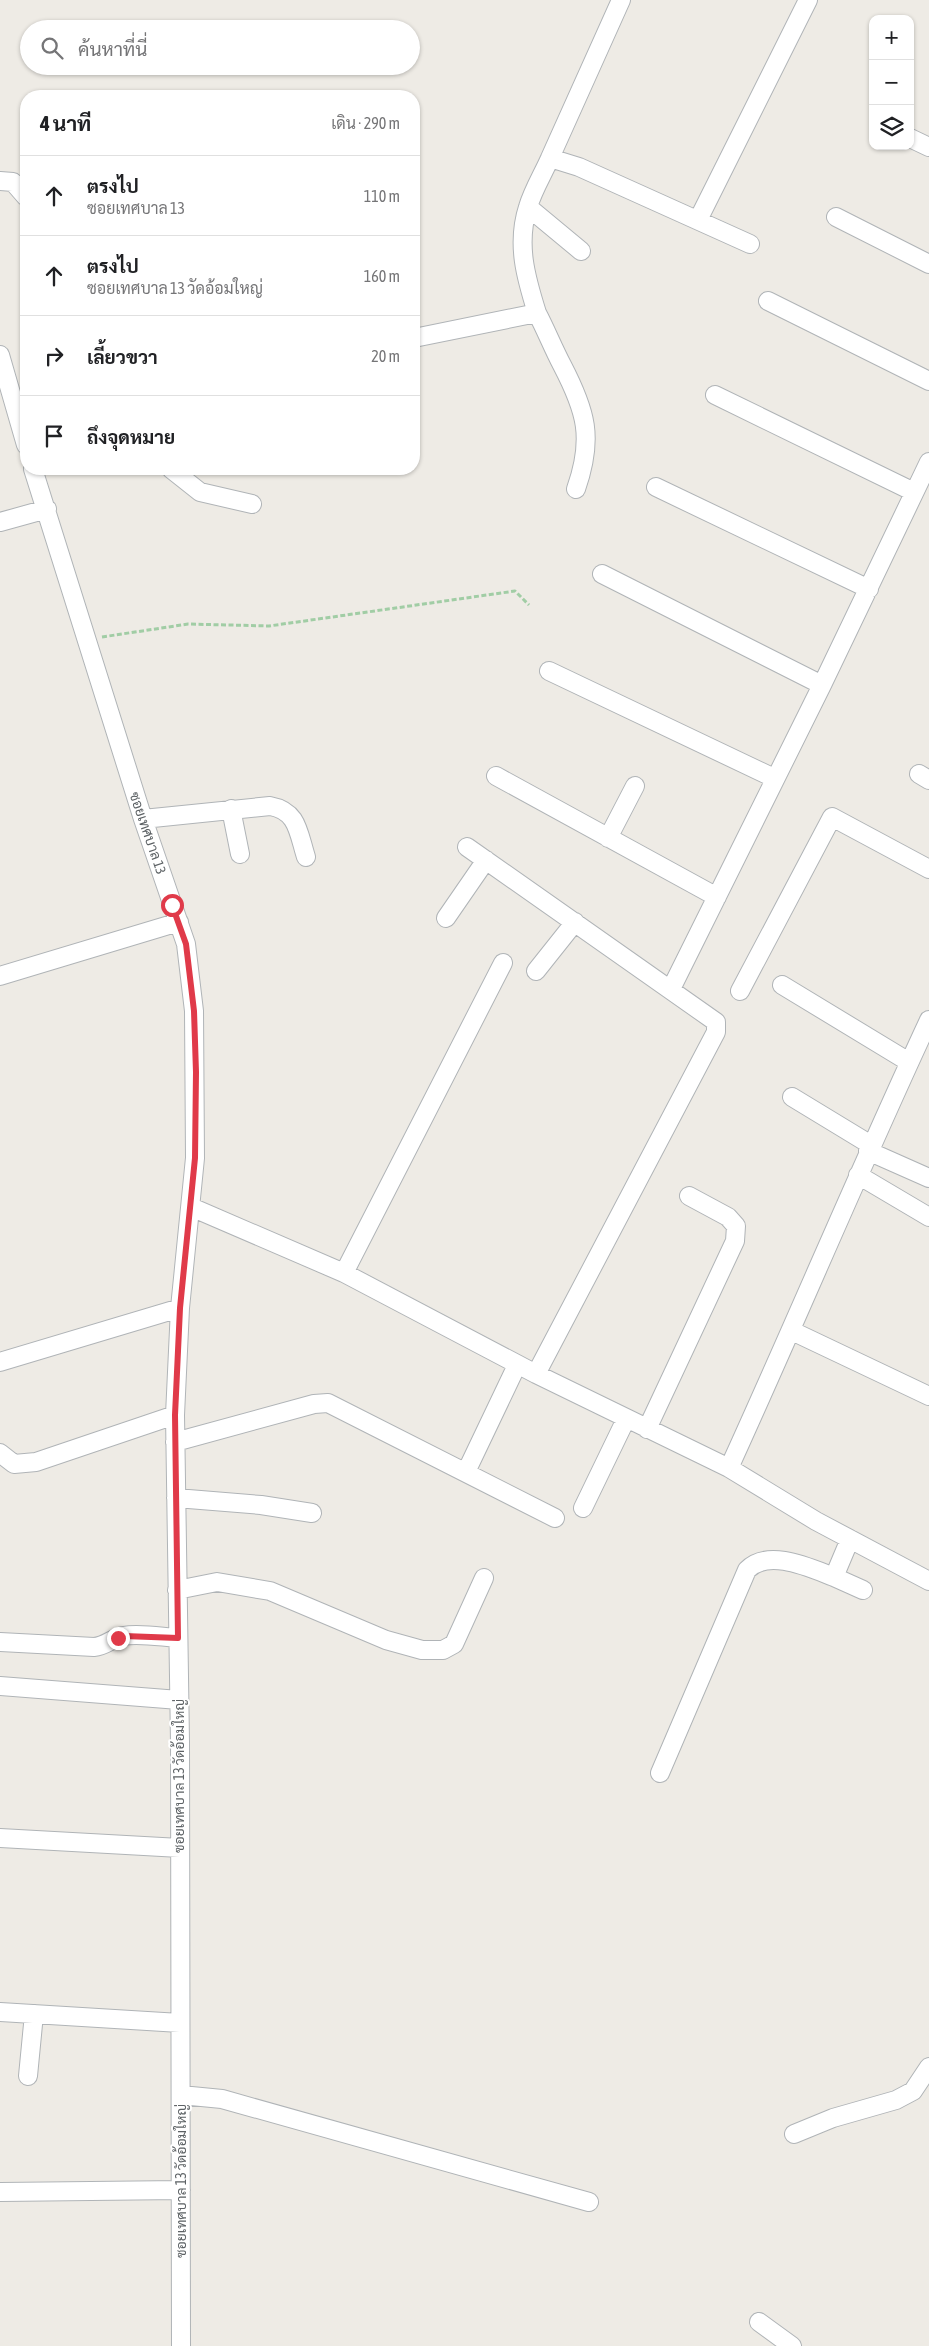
<!DOCTYPE html>
<html lang="th">
<meta charset="utf-8">
<style>
:root{--surface:#fff;--page:#f2f2f2;--text:#202124;--muted:#757577;--line:#e0e0e0}
body{margin:0;font-family:"Asap Condensed",Sarabun,sans-serif;background:var(--page);color:var(--text)}
.controls{position:absolute;right:15px;top:15px;display:grid;overflow:hidden;border-radius:10px;box-shadow:0 1px 4px #0004}
.controls button{width:45px;height:45px;display:grid;place-items:center;padding:0;border:0;border-bottom:1px solid var(--line);background:var(--surface);color:var(--text);font:25px sans-serif}
.stop{position:absolute;width:15px;height:15px;margin:-11px;border:4px solid #e03a49;border-radius:50%;background:#fff}
.stop.end{background:#e03a49;border-color:#fff;box-shadow:0 1px 5px #0008}
.list{margin:0;padding:0;list-style:none}
h2{display:flex;justify-content:space-between;align-items:center;height:65px;margin:0;padding:0 20px;font-size:21px}
h2 small{font-size:16px;font-weight:400;color:var(--muted)}
.list li{display:grid;grid-template-columns:32px 1fr auto;gap:15px;align-items:center;box-sizing:border-box;height:80px;padding:0 20px;border-top:1px solid var(--line)}
.list b{display:block;font-size:19px;white-space:nowrap}
.list p{margin:0;font-size:16px;white-space:nowrap;color:var(--muted)}
.list em{font-size:16px;font-style:normal;color:var(--muted)}
.icon{flex:none;width:28px;height:28px;fill:none;stroke:currentColor;stroke-width:2;stroke-linecap:round;stroke-linejoin:round}
.map{position:relative;flex:none;width:929px;height:2346px;overflow:hidden}
.search{position:absolute;background:var(--surface);box-shadow:0 1px 4px #0004;left:20px;top:20px;width:400px;height:55px;display:flex;align-items:center;gap:12px;box-sizing:border-box;padding:0 18px;border-radius:28px;color:var(--muted);font-size:19px}
.panel{position:absolute;background:var(--surface);box-shadow:0 1px 4px #0004;left:20px;top:90px;width:400px;height:385px;border-radius:20px}
.map>svg:first-child{display:block}
.lines{fill:none;stroke-linecap:round;stroke-linejoin:round}
.minor-casing{stroke:#b0b4b7;stroke-width:20}
.path{stroke:#a1cda5;stroke-width:3;stroke-dasharray:5 2.5;stroke-linecap:butt}
.minor{stroke:#fff;stroke-width:18}
.route{stroke:#e03a49;stroke-width:6}
.labels{text-anchor:middle;stroke-width:4;stroke-linejoin:round;paint-order:stroke}
.street-label{font-size:14px;fill:#5d6265;stroke:#fff}
</style>
<div class="map">
<svg width="929" height="2346" viewBox="0 0 929 2346">
<rect width="100%" height="100%" fill="#eeebe5"/>
<g class="lines">
<g class="minor-casing">
<path id="minor" d="M 910,138 L 929,147
M 550,158 L 621,0
M 0,181 L 13,182 L 26,197
M 528,207 L 581,251
M 836,217 L 929,264
M 698,220 L 808,0
M 768,301 L 929,381
M 537,313 C 546,330 553,348 562,365 C 586,411 594,438 576,489
M 414,338 L 537,313 C 526,278 516,244 528,207 C 533,190 543,174 550,158 L 579,167 L 750,244
M 0,355 L 26,445
M 715,395 L 914,492
M 33,469 L 143,819 L 186,944 L 194,1011 L 195,1158 L 180,1308 L 175,1415 L 180,1742 L 181,2346
M 171,469 L 200,492 L 252,504
M 656,487 L 869,589
M 0,522 L 47,509
M 602,574 L 822,685
M 549,671 L 774,778
M 919,774 L 929,780
M 496,776 L 717,897
M 231,809 L 240,854
M 143,819 L 270,806 C 298,811 298,832 306,857
M 608,838 L 635,786
M 467,847 L 716,1022 L 716,1032 L 536,1374
M 446,918 L 486,860
M 536,971 L 575,922
M 0,976 L 179,922
M 782,985 L 909,1062
M 671,989 L 822,685 L 929,462
M 740,991 L 832,817 L 929,869
M 792,1097 L 871,1145
M 868,1151 L 929,1178
M 858,1175 L 929,1217
M 191,1207 L 344,1273 L 536,1374 L 729,1468 L 816,1521 L 929,1581
M 344,1273 L 503,963
M 792,1331 L 929,1396
M 0,1362 L 180,1308
M 647,1429 L 735,1241 L 736,1226 L 728,1217 L 689,1196
M 175,1442 L 314,1404 L 328,1403 L 555,1518
M 0,1453 L 14,1464 L 36,1462 L 175,1415
M 729,1468 C 797,1319 860,1168 929,1020
M 466,1472 L 517,1365
M 176,1498 L 261,1505 L 312,1513
M 583,1508 L 626,1419
M 850,1539 L 834,1577 L 863,1590
M 177,1590 L 217,1582 L 270,1591 L 386,1640 L 422,1650 L 443,1650 L 454,1644 L 484,1578
M 0,1642 L 94,1647 C 106,1646 112,1638 123,1636 C 140,1633 161,1637 178,1638
M 0,1686 L 179,1700
M 660,1773 L 747,1570 C 768,1548 810,1568 834,1577
M 0,1838 L 180,1848
M 0,2012 L 180,2023
M 28,2076 L 34,2014
M 181,2095 L 222,2099 L 589,2202
M 794,2134 L 833,2118 L 896,2100 L 913,2091 L 929,2067
M 0,2192 L 181,2190
M 759,2322 L 792,2346"/>
</g>
<path class="path" d="M 102,637 L 188,624 L 269,626 L 515,591 L 529,605"/>
<use href="#minor" class="minor"/>
</g>
<g class="lines">
<path class="route" d="M 118,1638 L 124,1636 L 178,1638 L 175,1415 L 180,1308 L 195,1158 L 196,1072 L 194,1011 L 186,944 L 172,905"/>
</g>
<g class="labels">
<g class="street-label">
<text transform="translate(148 833) rotate(71)" y="5">ซอยเทศบาล 13</text>
<text transform="translate(179 1776) rotate(-90)" y="5">ซอยเทศบาล 13 วัดอ้อมใหญ่</text>
<text transform="translate(181 2181) rotate(-90)" y="5">ซอยเทศบาล 13 วัดอ้อมใหญ่</text>
</g>
</g>
</svg>
<div class="controls">
<button>+</button>
<button>−</button>
<button><svg class="icon" aria-label="layers" viewBox="0 0 24 24"><path d="M12 4l9 5-9 5-9-5zM3 14l9 5 9-5"/></svg></button>
</div>
<div class="stop" style="left:172px;top:905px"></div>
<div class="stop end" style="left:118px;top:1638px"></div>
<div class="search"><svg class="icon" aria-label="search" viewBox="0 0 24 24"><circle cx="10" cy="10" r="6"/><path d="M15 15l6 6"/></svg>ค้นหาที่นี่</div>
<section class="panel">
<h2>4 นาที<small>เดิน · 290 m</small></h2>
<ul class="list">
<li><svg class="icon" aria-label="ahead" viewBox="0 0 24 24"><path d="M12 20V5M6 11l6-6 6 6"/></svg><div><b>ตรงไป</b><p>ซอยเทศบาล 13</p></div><em>110 m</em></li>
<li><svg class="icon" aria-label="ahead" viewBox="0 0 24 24"><path d="M12 20V5M6 11l6-6 6 6"/></svg><div><b>ตรงไป</b><p>ซอยเทศบาล 13 วัดอ้อมใหญ่</p></div><em>160 m</em></li>
<li><svg class="icon" aria-label="right" viewBox="0 0 24 24"><path d="M7 20v-9h11M14 6l5 5-5 5"/></svg><div><b>เลี้ยวขวา</b></div><em>20 m</em></li>
<li><svg class="icon" aria-label="arrive" viewBox="0 0 24 24"><path d="M6 21V4h12l-3 4 3 4H6"/></svg><div><b>ถึงจุดหมาย</b></div></li>
</ul>
</section>
</div>
